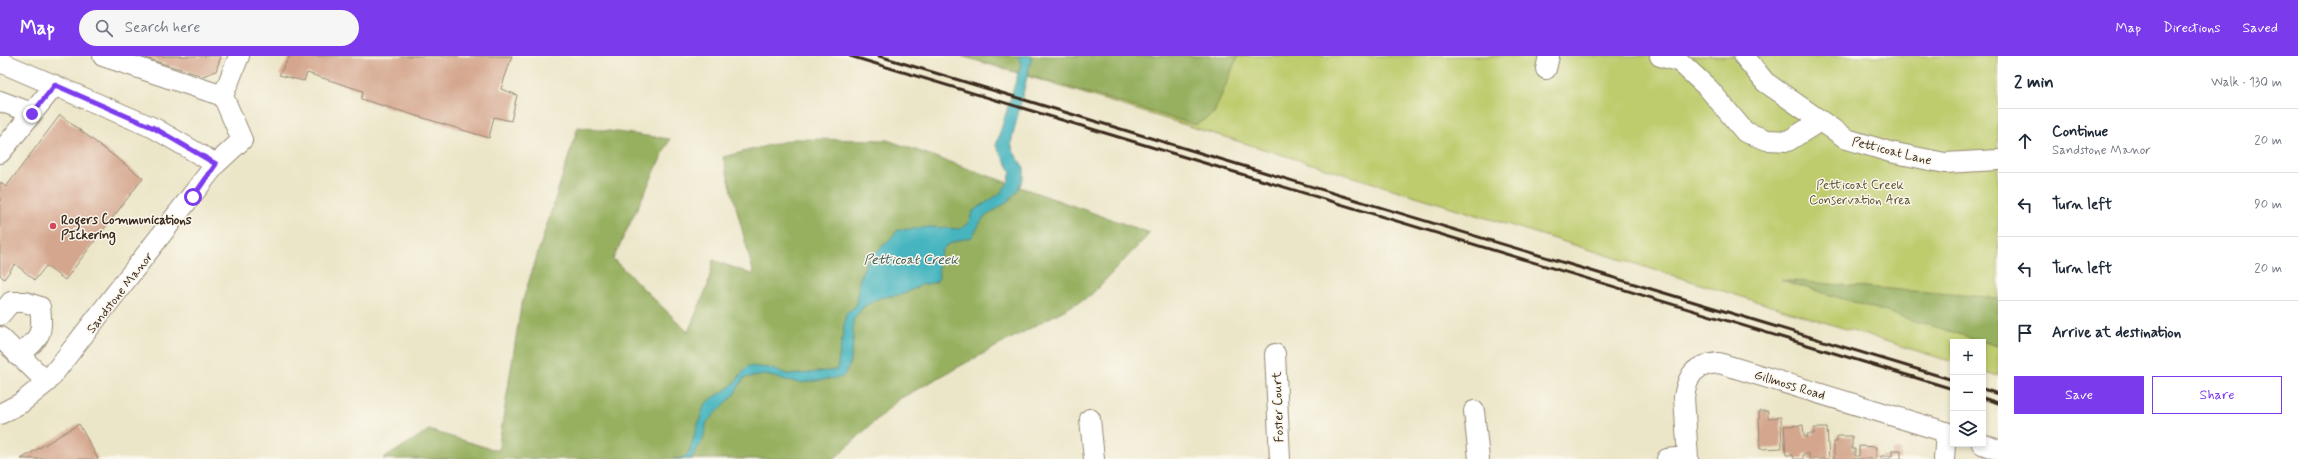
<!DOCTYPE html>
<meta charset="utf-8">
<style>
:root{--surface:#fff;--page:#f6f6f7;--text:#1f2937;--muted:#747a83;--line:#e0e1e3;--accent:#7c3aed}
body{margin:0;font-family:Mynerve,sans-serif;background:var(--page);color:var(--text)}
.controls{position:absolute;right:12px;bottom:12px;display:grid;overflow:hidden;border-radius:0px;box-shadow:0 2px 6px #0003}
.controls button{width:36px;height:36px;display:grid;place-items:center;padding:0;border:0;border-bottom:1px solid var(--line);background:var(--surface);color:var(--text);font:20px sans-serif}
.stop{position:absolute;width:12px;height:12px;margin:-9px;border:3px solid #7c3aed;border-radius:50%;background:#fff}
.stop.end{background:#7c3aed;border-color:#fff;box-shadow:0 1px 4px #0008}
.list{margin:0;padding:0;list-style:none}
h2{display:flex;justify-content:space-between;align-items:center;height:52px;margin:0;padding:0 16px;font-size:17px}
h2 small{font-size:13px;font-weight:400;color:var(--muted)}
.list li{display:grid;grid-template-columns:26px 1fr auto;gap:12px;align-items:center;box-sizing:border-box;height:64px;padding:0 16px;border-top:1px solid var(--line)}
.list b{display:block;font-size:15px;white-space:nowrap}
.list p{margin:0;font-size:13px;white-space:nowrap;color:var(--muted)}
.list em{font-size:13px;font-style:normal;color:var(--muted)}
.actions{display:flex;gap:8px;padding:12px 16px}
.actions a{flex:1;padding:9px 0;border:1px solid var(--accent);border-radius:0px;text-align:center;font-size:14px;color:var(--accent)}
.actions .main{background:var(--accent);color:#fff}
.icon{flex:none;width:22px;height:22px;fill:none;stroke:currentColor;stroke-width:2;stroke-linecap:round;stroke-linejoin:round}
.map{position:relative;flex:none;width:1998px;height:403px;overflow:hidden}
header{display:flex;align-items:center;gap:24px;box-sizing:border-box;height:56px;padding:0 20px;background:var(--accent);color:#fff}
header strong{font-size:19px}
nav{display:flex;gap:22px;margin-inline-start:auto;font-size:14px}
.search{width:280px;height:36px;background:var(--page);display:flex;align-items:center;gap:10px;box-sizing:border-box;padding:0 14px;border-radius:22px;color:var(--muted);font-size:15px}
main{display:flex}
aside{flex:1;background:var(--surface)}
.map>svg:first-child{display:block}
.green{fill:#bfcc6e;stroke:#7d7b46}
.forest{fill:#97b061;stroke:#696d40}
.water{fill:#46b5bf;stroke:#40706e}
.building{fill:#d4a68d}
.lines{fill:none;stroke-linecap:round;stroke-linejoin:round}
.minor-casing{stroke:#948874;stroke-width:22}
.minor{stroke:#fff;stroke-width:20}
.rail{stroke:#3b2a1e;stroke-width:3}
.route{stroke:#7c3aed;stroke-width:5}
.poi-dot{fill:#d1495b;stroke:#fbf7ec;stroke-width:1.5}
.labels{text-anchor:middle;stroke-width:3;stroke-linejoin:round;paint-order:stroke}
.street-label{font-size:13px;fill:#3b2a1e;stroke:#fbf7ec}
.park-label{font-size:13px;fill:#5c5232;stroke:#fbf7ec}
.poi-label{font-size:13px;font-weight:bold;fill:#3b2a1e;stroke:#fbf7ec;text-anchor:start}
.water-label{font-size:14px;font-style:italic;fill:#3f5b56;stroke:#fbf7ec}
</style>
<header>
<strong>Map</strong>
<div class="search"><svg class="icon" aria-label="search" viewBox="0 0 24 24"><circle cx="10" cy="10" r="6"/><path d="M15 15l6 6"/></svg>Search here</div>
<nav><a>Map</a><a>Directions</a><a>Saved</a></nav>
</header>
<main>
<div class="map">
<svg width="1998" height="403" viewBox="0 0 1998 403">
<rect width="100%" height="100%" fill="#fbf7ec"/>
<filter id="ink" filterUnits="userSpaceOnUse"><feTurbulence type="fractalNoise" baseFrequency=".025" numOctaves="2"/><feDisplacementMap in="SourceGraphic" scale="8" xChannelSelector="R" yChannelSelector="G"/><feConvolveMatrix kernelMatrix="1 2 1 2 8 2 1 2 1" color-interpolation-filters="sRGB"/></filter>
<filter id="wash" filterUnits="userSpaceOnUse"><feTurbulence type="fractalNoise" baseFrequency=".012" numOctaves="4" result="noise"/><feDisplacementMap in="SourceGraphic" scale="16" xChannelSelector="R" yChannelSelector="G"/><feGaussianBlur stdDeviation="0.9" result="paint"/><feColorMatrix in="noise" values="0 0 0 0 0 0 0 0 0 0 0 0 0 0 0 0 0 1.4 0 .05"/><feComposite in="paint" operator="in"/></filter>
<g filter="url(#wash)">
<rect width="100%" height="100%" fill="#ece6c9"/>
<path class="green" d="M 962,0 L 1998,0 L 1998,320 L 1983,315 L 1983,286 L 1953,286 L 1953,306 Z"/>
<path class="forest" d="M 962,0 L 1244,0 L 1238,0 L 1214,57 L 1196,69 Z
M 578,71 L 670,83 L 613,203 L 688,276 L 708,229 L 713,204 L 754,219 L 723,101 L 794,83 L 887,84 L 1150,177 L 1090,240 L 899,343 L 834,403 L 383,403 L 429,374 L 498,395 L 521,250 Z
M 1781,224 L 1998,242 L 1998,290 Z"/>
<path class="water" d="M 1018,0 L 1032,0 L 1011,87 L 1013,95 L 1024,112 L 1024,121 L 1017,135 L 1007,146 L 983,162 L 972,181 C 942,188 937,191 939,222 L 936,226 L 921,229 L 904,238 L 879,242 L 863,251 L 853,264 L 853,288 L 849,310 L 843,321 L 800,327 L 765,319 L 744,322 L 734,339 L 707,366 L 703,384 L 691,403 L 673,403 L 683,402 L 689,396 L 704,350 C 712,340 726,336 734,327 C 739,322 742,315 748,310 L 769,312 L 790,319 L 837,314 L 846,257 L 856,250 C 858,231 859,214 872,200 C 881,191 890,184 898,174 L 931,171 L 960,173 L 968,168 L 973,155 L 1001,137 L 1009,125 L 1011,115 L 996,90 L 1021,8 Z"/>
<g id="blocks">
<path class="building" d="M 139,0 L 221,0 L 216,15 L 203,20 Z
M 290,0 L 512,0 L 501,33 L 517,39 L 511,65 L 494,61 L 489,82 L 361,43 L 363,35 L 307,17 L 304,25 L 279,19 Z
M 60,59 L 143,122 L 65,224 L 46,210 L 35,224 L 15,208 L 4,223 L 0,219 L 0,126 L 6,131 Z
M 1759,355 L 1768,355 L 1768,362 L 1781,361 L 1782,392 L 1760,393 Z
M 79,368 L 98,403 L 21,403 Z
M 1803,369 L 1804,381 L 1807,381 L 1807,378 L 1814,378 L 1814,372 L 1827,372 L 1829,403 L 1809,403 L 1809,398 L 1803,398 L 1803,403 L 1794,403 L 1793,399 L 1786,399 L 1784,370 Z
M 1837,380 L 1852,380 L 1852,393 L 1855,393 L 1855,400 L 1859,400 L 1859,390 L 1876,391 L 1876,403 L 1834,403 L 1834,386 L 1837,386 Z
M 1892,394 L 1901,394 L 1901,403 L 1881,403 L 1881,400 L 1892,400 Z"/>
</g>
</g>
<g filter="url(#ink)">
<use href="#blocks" fill-opacity="0" stroke="#948874" stroke-width="1"/>
<g class="lines">
<g class="minor-casing">
<path id="minor" d="M 1660,0 L 1680,6 L 1709,33 L 1745,76 L 1767,84 L 1788,85 L 1820,65
M 1744,0 L 1765,26 L 1847,83 L 1890,96 L 1945,107 L 1998,104
M 0,6 L 154,72 L 216,108
M 1546,13 L 1549,0
M 223,40 L 239,0
M 0,45 L 32,57
M 0,97 L 55,29
M 0,259 L 11,246 L 25,246 L 40,251 C 44,280 39,282 18,300
M 0,281 L 47,326
M 1275,298 L 1280,403
M 1474,355 L 1479,403
M 0,358 L 21,347 L 47,326 L 216,108 L 242,84 L 223,40 L 103,0
M 1090,363 L 1094,403
M 1982,388 L 1998,394
M 1667,403 L 1687,401
M 1688,403 L 1684,341 C 1688,317 1695,309 1719,307 L 1946,376 L 1944,403"/>
</g>
<use href="#minor" class="minor"/>
<path class="rail" d="M 850,0 L 1953,333
M 879,0 L 1953,324
M 1983,333 L 1998,338
M 1983,342 L 1998,347"/>
</g>
</g>
<g class="lines" filter="url(#ink)">
<path class="route" d="M 32,58 L 55,29 L 154,72 L 216,108 L 193,141"/>
</g>
<circle class="poi-dot" cx="53" cy="170" r="4"/>
<g class="labels">
<g class="street-label">
<text transform="translate(1892 94) rotate(14)" y="5">Petticoat Lane</text>
<text transform="translate(119 236) rotate(-52)" y="5">Sandstone Manor</text>
<text transform="translate(1790 328) rotate(17)" y="5">Gillmoss Road</text>
<text transform="translate(1277 351) rotate(-92)" y="5">Foster Court</text>
</g>
<g class="park-label">
<text x="1860" y="133">Petticoat Creek<tspan x="1860" dy="15">Conservation Area</tspan></text>
</g>
<g class="poi-label">
<text x="61" y="168">Rogers Communications<tspan x="61" dy="15">PIckering</tspan></text>
</g>
<g class="water-label">
<text x="911" y="208">Petticoat Creek</text>
</g>
</g>
</svg>
<div class="controls">
<button>+</button>
<button>−</button>
<button><svg class="icon" aria-label="layers" viewBox="0 0 24 24"><path d="M12 4l9 5-9 5-9-5zM3 14l9 5 9-5"/></svg></button>
</div>
<div class="stop" style="left:193px;top:141px"></div>
<div class="stop end" style="left:32px;top:58px"></div>
</div>
<aside>
<h2>2 min<small>Walk · 130 m</small></h2>
<ul class="list">
<li><svg class="icon" aria-label="ahead" viewBox="0 0 24 24"><path d="M12 20V5M6 11l6-6 6 6"/></svg><div><b>Continue</b><p>Sandstone Manor</p></div><em>20 m</em></li>
<li><svg class="icon" aria-label="left" viewBox="0 0 24 24"><path d="M17 20v-9H6M10 6l-5 5 5 5"/></svg><div><b>Turn left</b></div><em>90 m</em></li>
<li><svg class="icon" aria-label="left" viewBox="0 0 24 24"><path d="M17 20v-9H6M10 6l-5 5 5 5"/></svg><div><b>Turn left</b></div><em>20 m</em></li>
<li><svg class="icon" aria-label="arrive" viewBox="0 0 24 24"><path d="M6 21V4h12l-3 4 3 4H6"/></svg><div><b>Arrive at destination</b></div></li>
</ul>
<div class="actions"><a class="main">Save</a><a>Share</a></div>
</aside>
</main>
